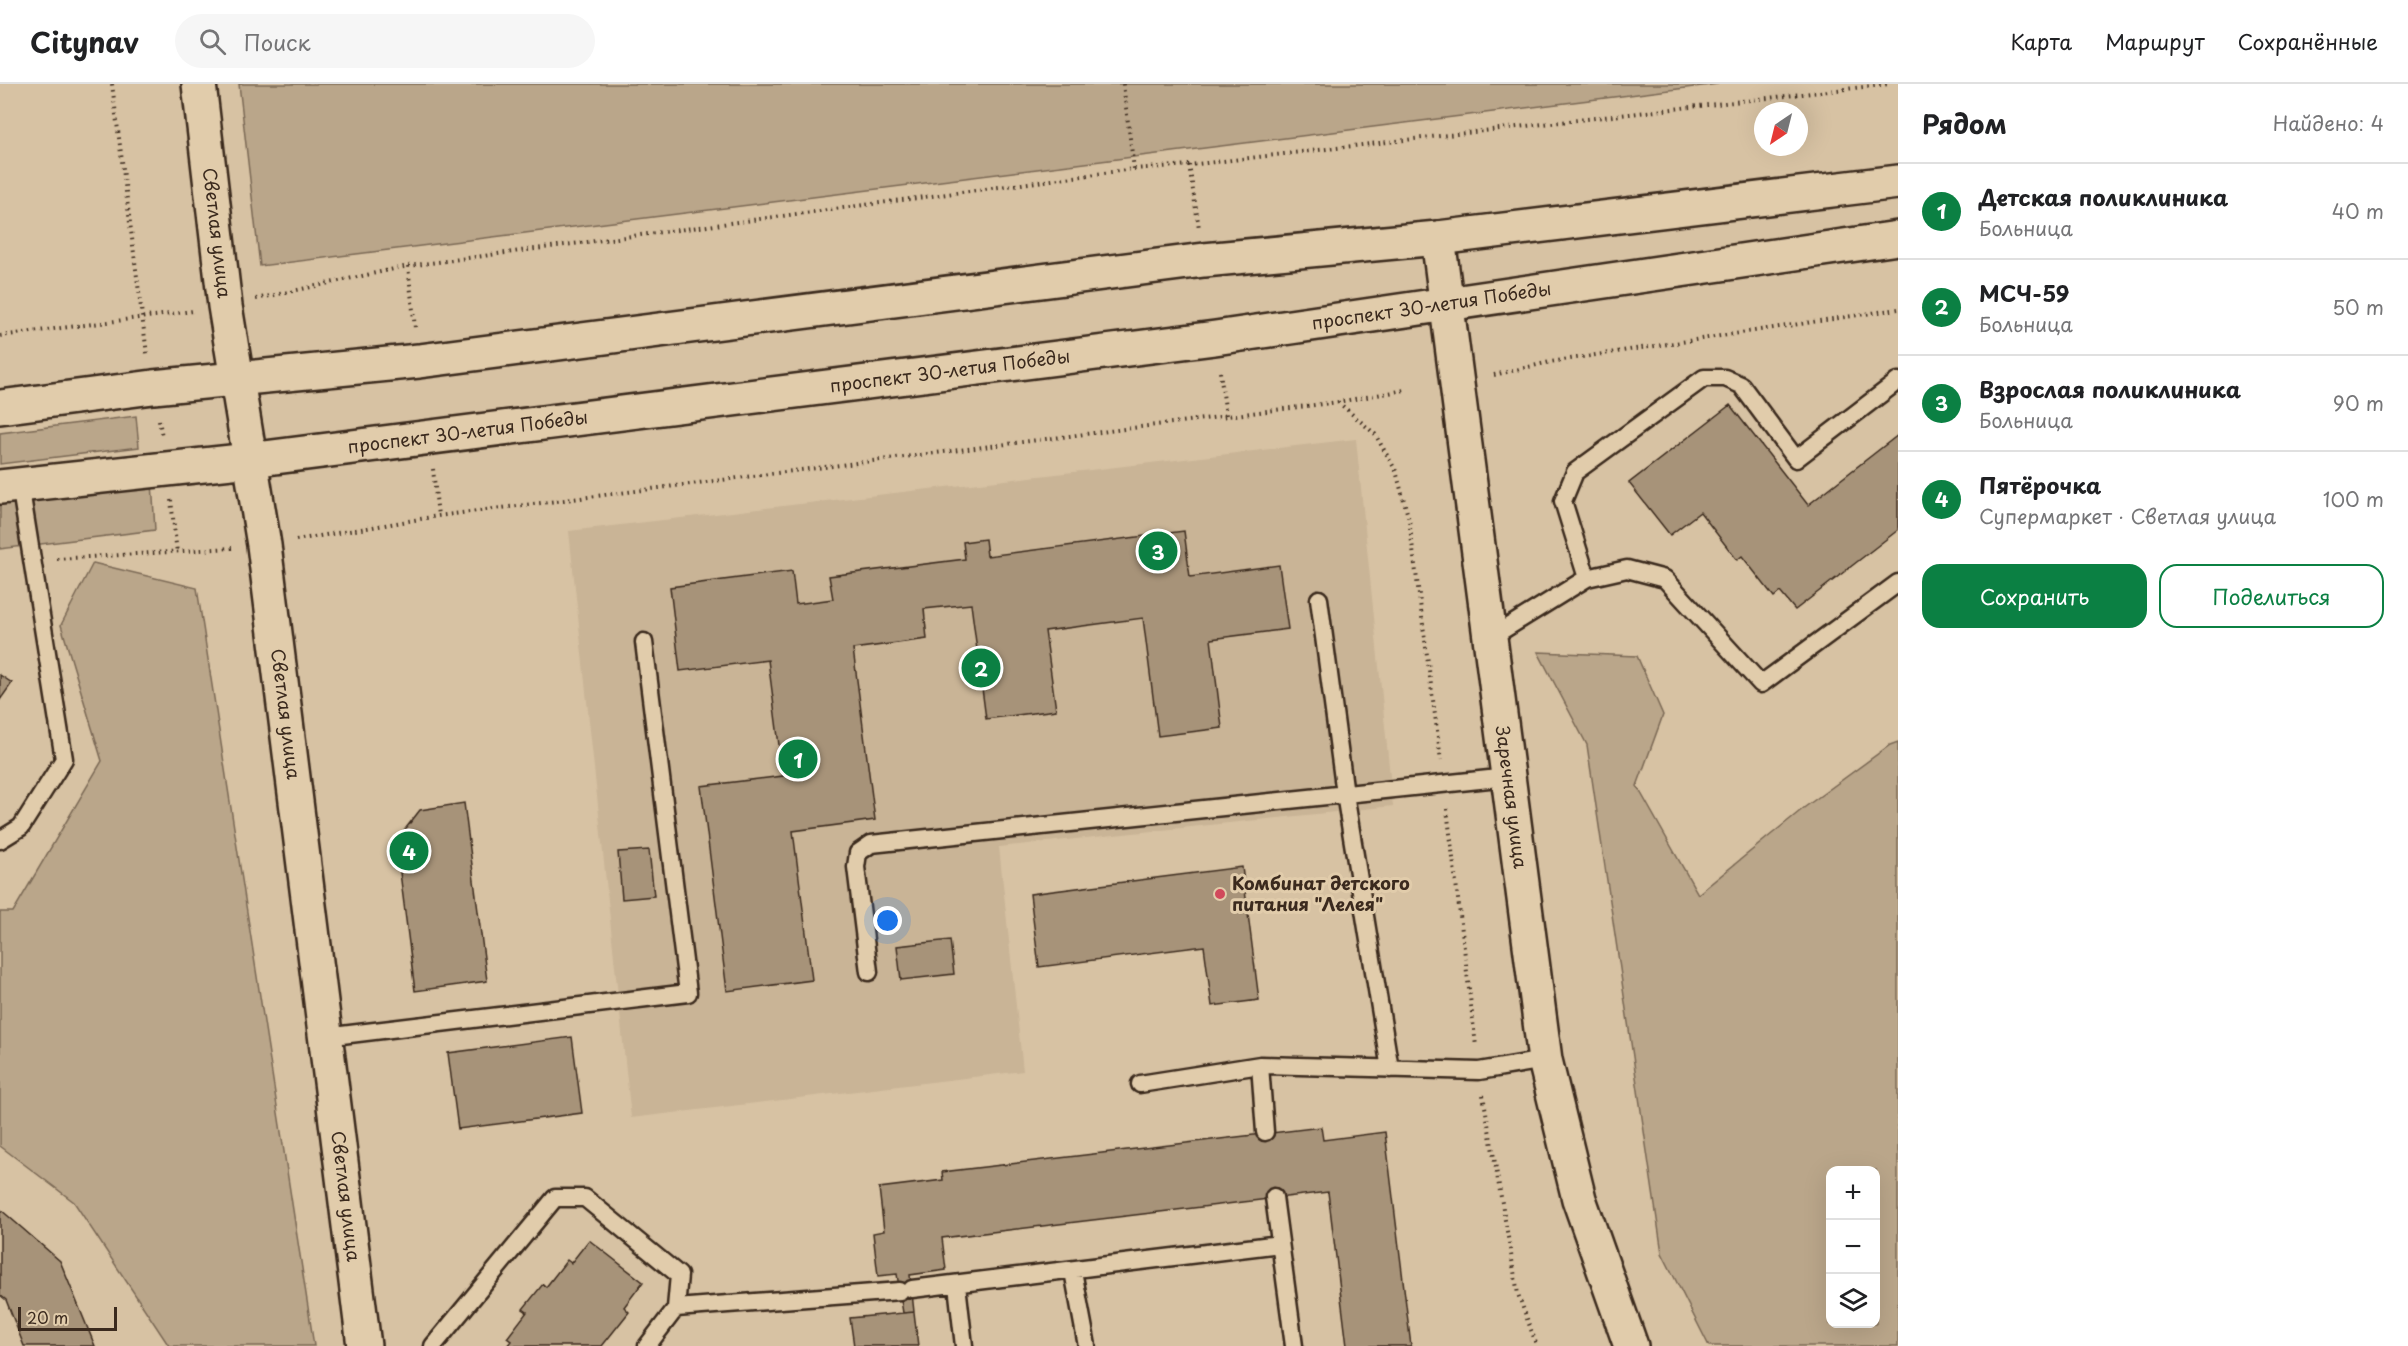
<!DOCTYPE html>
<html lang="ru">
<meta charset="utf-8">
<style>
:root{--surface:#fff;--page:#f6f6f6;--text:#202124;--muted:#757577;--line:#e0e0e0;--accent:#0b8043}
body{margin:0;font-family:"Playpen Sans",sans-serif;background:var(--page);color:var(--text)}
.controls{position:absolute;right:18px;bottom:18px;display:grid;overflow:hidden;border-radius:12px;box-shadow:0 6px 24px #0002}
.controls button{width:54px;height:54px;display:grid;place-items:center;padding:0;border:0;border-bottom:2px solid var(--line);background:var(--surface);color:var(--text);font:30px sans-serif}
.compass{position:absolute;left:1754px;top:18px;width:54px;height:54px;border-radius:50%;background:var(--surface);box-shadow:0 6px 24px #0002;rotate:215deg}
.scale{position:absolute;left:18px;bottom:15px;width:99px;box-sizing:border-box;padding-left:6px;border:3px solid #3b2a1e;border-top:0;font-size:16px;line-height:21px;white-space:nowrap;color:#3b2a1e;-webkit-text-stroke:4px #e1ccab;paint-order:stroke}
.you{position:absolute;left:888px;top:837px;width:21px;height:21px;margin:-15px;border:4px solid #fff;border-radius:50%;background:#1a73e8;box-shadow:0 0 0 9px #1a73e833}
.badge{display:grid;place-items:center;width:39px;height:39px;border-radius:50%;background:var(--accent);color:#fff;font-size:20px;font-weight:700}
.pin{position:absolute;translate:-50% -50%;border:3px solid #fff;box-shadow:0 2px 6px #0006}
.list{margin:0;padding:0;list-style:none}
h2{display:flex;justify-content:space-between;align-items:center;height:78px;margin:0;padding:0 24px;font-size:26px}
h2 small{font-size:20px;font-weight:400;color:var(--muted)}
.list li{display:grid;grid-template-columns:39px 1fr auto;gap:18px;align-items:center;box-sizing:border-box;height:96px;padding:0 24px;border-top:2px solid var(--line)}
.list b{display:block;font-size:22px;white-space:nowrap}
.list p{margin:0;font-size:20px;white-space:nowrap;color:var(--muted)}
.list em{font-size:20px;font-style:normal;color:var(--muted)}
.actions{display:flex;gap:12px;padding:18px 24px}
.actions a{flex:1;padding:14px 0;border:2px solid var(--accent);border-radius:18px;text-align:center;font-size:21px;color:var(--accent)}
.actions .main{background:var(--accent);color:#fff}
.icon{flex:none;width:33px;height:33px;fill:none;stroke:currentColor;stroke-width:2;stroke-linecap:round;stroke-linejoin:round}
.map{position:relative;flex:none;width:1898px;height:1262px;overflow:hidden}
header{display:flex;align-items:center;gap:36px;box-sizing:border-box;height:84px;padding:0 30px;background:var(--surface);border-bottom:2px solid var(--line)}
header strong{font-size:28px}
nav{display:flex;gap:33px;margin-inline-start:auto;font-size:21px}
.search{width:420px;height:54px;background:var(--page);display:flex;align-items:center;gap:15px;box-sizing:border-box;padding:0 21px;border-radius:33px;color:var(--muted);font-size:22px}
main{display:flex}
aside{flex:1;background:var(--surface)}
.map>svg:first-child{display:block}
.built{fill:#c9b496}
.green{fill:#baa68a;stroke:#7a6854;stroke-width:1.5;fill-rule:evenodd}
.building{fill:#a79379;stroke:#3b2a1e;stroke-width:1.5}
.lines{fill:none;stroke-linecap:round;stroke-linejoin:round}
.lane-casing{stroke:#3b2a1e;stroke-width:21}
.secondary-casing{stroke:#3b2a1e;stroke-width:38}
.path{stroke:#3b2a1e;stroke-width:4;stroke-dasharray:1.5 4.5;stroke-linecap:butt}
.lane{stroke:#e1ccab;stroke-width:16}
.secondary{stroke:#e1ccab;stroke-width:33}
.poi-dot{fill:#d1495b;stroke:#e1ccab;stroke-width:2}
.labels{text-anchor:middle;stroke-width:6;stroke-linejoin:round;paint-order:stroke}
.street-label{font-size:18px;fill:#3b2a1e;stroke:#e1ccab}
.poi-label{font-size:18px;font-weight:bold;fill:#3b2a1e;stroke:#e1ccab;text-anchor:start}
</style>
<header>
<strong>Citynav</strong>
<div class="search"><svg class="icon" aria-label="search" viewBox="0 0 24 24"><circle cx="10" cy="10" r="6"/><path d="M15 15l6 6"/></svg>Поиск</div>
<nav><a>Карта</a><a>Маршрут</a><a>Сохранённые</a></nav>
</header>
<main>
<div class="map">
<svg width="1898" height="1262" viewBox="0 0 1898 1262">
<rect width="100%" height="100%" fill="#d7c2a3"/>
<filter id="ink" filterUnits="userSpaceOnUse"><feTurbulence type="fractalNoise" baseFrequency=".0167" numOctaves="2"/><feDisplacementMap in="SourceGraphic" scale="12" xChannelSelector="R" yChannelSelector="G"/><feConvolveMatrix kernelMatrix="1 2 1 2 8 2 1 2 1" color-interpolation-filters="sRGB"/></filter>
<g filter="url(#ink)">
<path class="built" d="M 1356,355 L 1393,722 L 999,763 L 1023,987 L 631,1034 L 569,447 Z"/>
<path class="green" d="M 239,0 L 1718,0 L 260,182 Z
M 136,332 L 139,363 L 0,380 L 0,349 Z
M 152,398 L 155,446 L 0,465 L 0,416 Z
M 93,479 L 197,504 L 314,1262 L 169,1262 L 74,1118 L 0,1062 L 0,828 L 13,828 L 102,677 L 61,541 Z
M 1538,568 L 1637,572 L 1663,631 L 1637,702 L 1698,810 L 1805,723 L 1890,661 L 1898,658 L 1898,1262 L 1709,1262 L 1662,1169 L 1587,661 ZM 1830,1086 L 1876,1086 L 1876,1240 L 1830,1240 Z"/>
<path class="building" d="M 1730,321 L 1808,421 L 1898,351 L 1898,446 L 1795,526 L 1780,508 L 1774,513 L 1742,472 L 1737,476 L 1700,428 L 1670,451 L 1629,399 Z
M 1184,447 L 1190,493 L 1279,481 L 1288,545 L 1211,555 L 1222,644 L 1158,652 L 1143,534 L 1045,547 L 1056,626 L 986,635 L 971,520 L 924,525 L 927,555 L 853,565 L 875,736 L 793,747 L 812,896 L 727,907 L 701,702 L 783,692 L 768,576 L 680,587 L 670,503 L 792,487 L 796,520 L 833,515 L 829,492 L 965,475 L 963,458 L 985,455 L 987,472 Z
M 0,591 L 12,599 L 0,616 Z
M 464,719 L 487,897 L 415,907 L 396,757 L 420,726 Z
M 649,766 L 654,812 L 622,815 L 618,768 Z
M 1242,783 L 1259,916 L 1212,922 L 1204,862 L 1039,883 L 1030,810 Z
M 950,856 L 954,890 L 901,896 L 897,862 Z
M 572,953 L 582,1029 L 458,1045 L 448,969 Z
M 1321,1043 L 1323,1056 L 1385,1048 L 1411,1262 L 1347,1262 L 1328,1108 L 942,1154 L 946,1186 L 910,1191 L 914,1228 L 903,1229 L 897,1190 L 878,1192 L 873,1149 L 884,1147 L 879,1104 L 943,1096 L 942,1088 Z
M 0,1125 L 60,1177 L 95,1262 L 24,1262 L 6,1216 L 0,1211 Z
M 589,1156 L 643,1198 L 624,1223 L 629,1228 L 602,1262 L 507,1262 L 511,1257 L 507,1254 L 527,1228 L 523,1225 L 543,1200 L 546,1203 L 567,1176 L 571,1179 Z
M 914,1228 L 918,1262 L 854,1262 L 850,1234 Z"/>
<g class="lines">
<g class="lane-casing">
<path id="lane" d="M 1587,494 L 1627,485 L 1665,495 L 1761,600 L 1898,499
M 1319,515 L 1345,710 L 1390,985
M 1490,554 L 1587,494 L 1563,417 L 1575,388 L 1704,294 L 1725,294 L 1741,301 L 1796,375 L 1898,297
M 0,756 L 21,743 L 64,675 L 20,400
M 869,888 L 856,783 L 858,769 L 871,760 L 1508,693
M 325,953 L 688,909 L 644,558
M 1140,1000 L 1260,981
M 1265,1048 L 1260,981 L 1479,987 L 1545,976
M 1274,1113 L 1294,1262
M 1073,1187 L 1087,1262
M 957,1201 L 964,1262
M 912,1205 L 1280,1160
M 676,1224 L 900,1207
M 433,1262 L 555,1114 L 585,1114 L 679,1191 L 676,1224 L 647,1262"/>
</g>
<g class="secondary-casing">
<g id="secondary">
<path id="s1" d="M 199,0 L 225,222 L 264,461 L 364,1262"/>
<path id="s2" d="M 1438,154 L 1545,976 L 1579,1115 L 1631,1262"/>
<path d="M 0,323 L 153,303 L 419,277 L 1204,176 L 1438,154 L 1898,98"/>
<path id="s3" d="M 0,403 L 250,376 L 1215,254 L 1898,154"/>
</g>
</g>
<path class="path" d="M 112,0 L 147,270
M 1123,0 L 1134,85
M 1189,81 L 1199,144
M 408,182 L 415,244
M 256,215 L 408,182 L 1134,85 L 1189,81 L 1889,0
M 0,252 L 193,227
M 1220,288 L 1226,331
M 1494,291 L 1550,278 L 1898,225
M 1338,318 L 1375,350 L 1396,387 L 1409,436 L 1441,676
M 159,336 L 162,353
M 433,385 L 438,432
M 171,416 L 177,469
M 296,456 L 438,432 L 1338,318 L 1405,306
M 57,475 L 232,464
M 1447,725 L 1476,962
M 1483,1011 L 1518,1210 L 1537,1262"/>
<use href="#lane" class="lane"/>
<use href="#secondary" class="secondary"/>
</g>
</g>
<circle class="poi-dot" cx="1220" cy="810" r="6"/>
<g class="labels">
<g class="street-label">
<text dy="6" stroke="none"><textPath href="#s1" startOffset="150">Светлая улица</textPath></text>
<text dy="6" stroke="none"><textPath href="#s3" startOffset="1443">проспект 30-летия Победы</textPath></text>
<text dy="6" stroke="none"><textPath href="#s3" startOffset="957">проспект 30-летия Победы</textPath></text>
<text dy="6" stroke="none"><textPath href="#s3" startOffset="471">проспект 30-летия Победы</textPath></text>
<text dy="6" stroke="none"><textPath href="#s1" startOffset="636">Светлая улица</textPath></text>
<text dy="6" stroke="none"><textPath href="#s2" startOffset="564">Заречная улица</textPath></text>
<text dy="6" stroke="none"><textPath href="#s1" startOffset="1122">Светлая улица</textPath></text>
</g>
<g class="poi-label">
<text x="1232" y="806">Комбинат детского<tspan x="1232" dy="21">питания "Лелея"</tspan></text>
</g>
</g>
</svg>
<div class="controls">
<button>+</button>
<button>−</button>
<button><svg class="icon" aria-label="layers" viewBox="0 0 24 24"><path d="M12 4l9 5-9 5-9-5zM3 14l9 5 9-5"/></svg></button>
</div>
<svg class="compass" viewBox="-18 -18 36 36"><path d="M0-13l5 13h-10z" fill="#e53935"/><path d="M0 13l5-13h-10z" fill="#757577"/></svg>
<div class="scale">20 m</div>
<div class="you"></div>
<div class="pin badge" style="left:798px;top:675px">1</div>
<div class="pin badge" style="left:981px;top:584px">2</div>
<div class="pin badge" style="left:1158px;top:467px">3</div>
<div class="pin badge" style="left:409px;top:767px">4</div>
</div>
<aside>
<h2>Рядом<small>Найдено: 4</small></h2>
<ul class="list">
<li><span class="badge">1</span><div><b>Детская поликлиника</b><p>Больница</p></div><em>40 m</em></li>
<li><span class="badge">2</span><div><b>МСЧ-59</b><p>Больница</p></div><em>50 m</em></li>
<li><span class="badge">3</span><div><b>Взрослая поликлиника</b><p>Больница</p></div><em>90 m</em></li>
<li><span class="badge">4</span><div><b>Пятёрочка</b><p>Супермаркет · Светлая улица</p></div><em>100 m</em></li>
</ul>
<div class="actions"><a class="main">Сохранить</a><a>Поделиться</a></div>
</aside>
</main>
